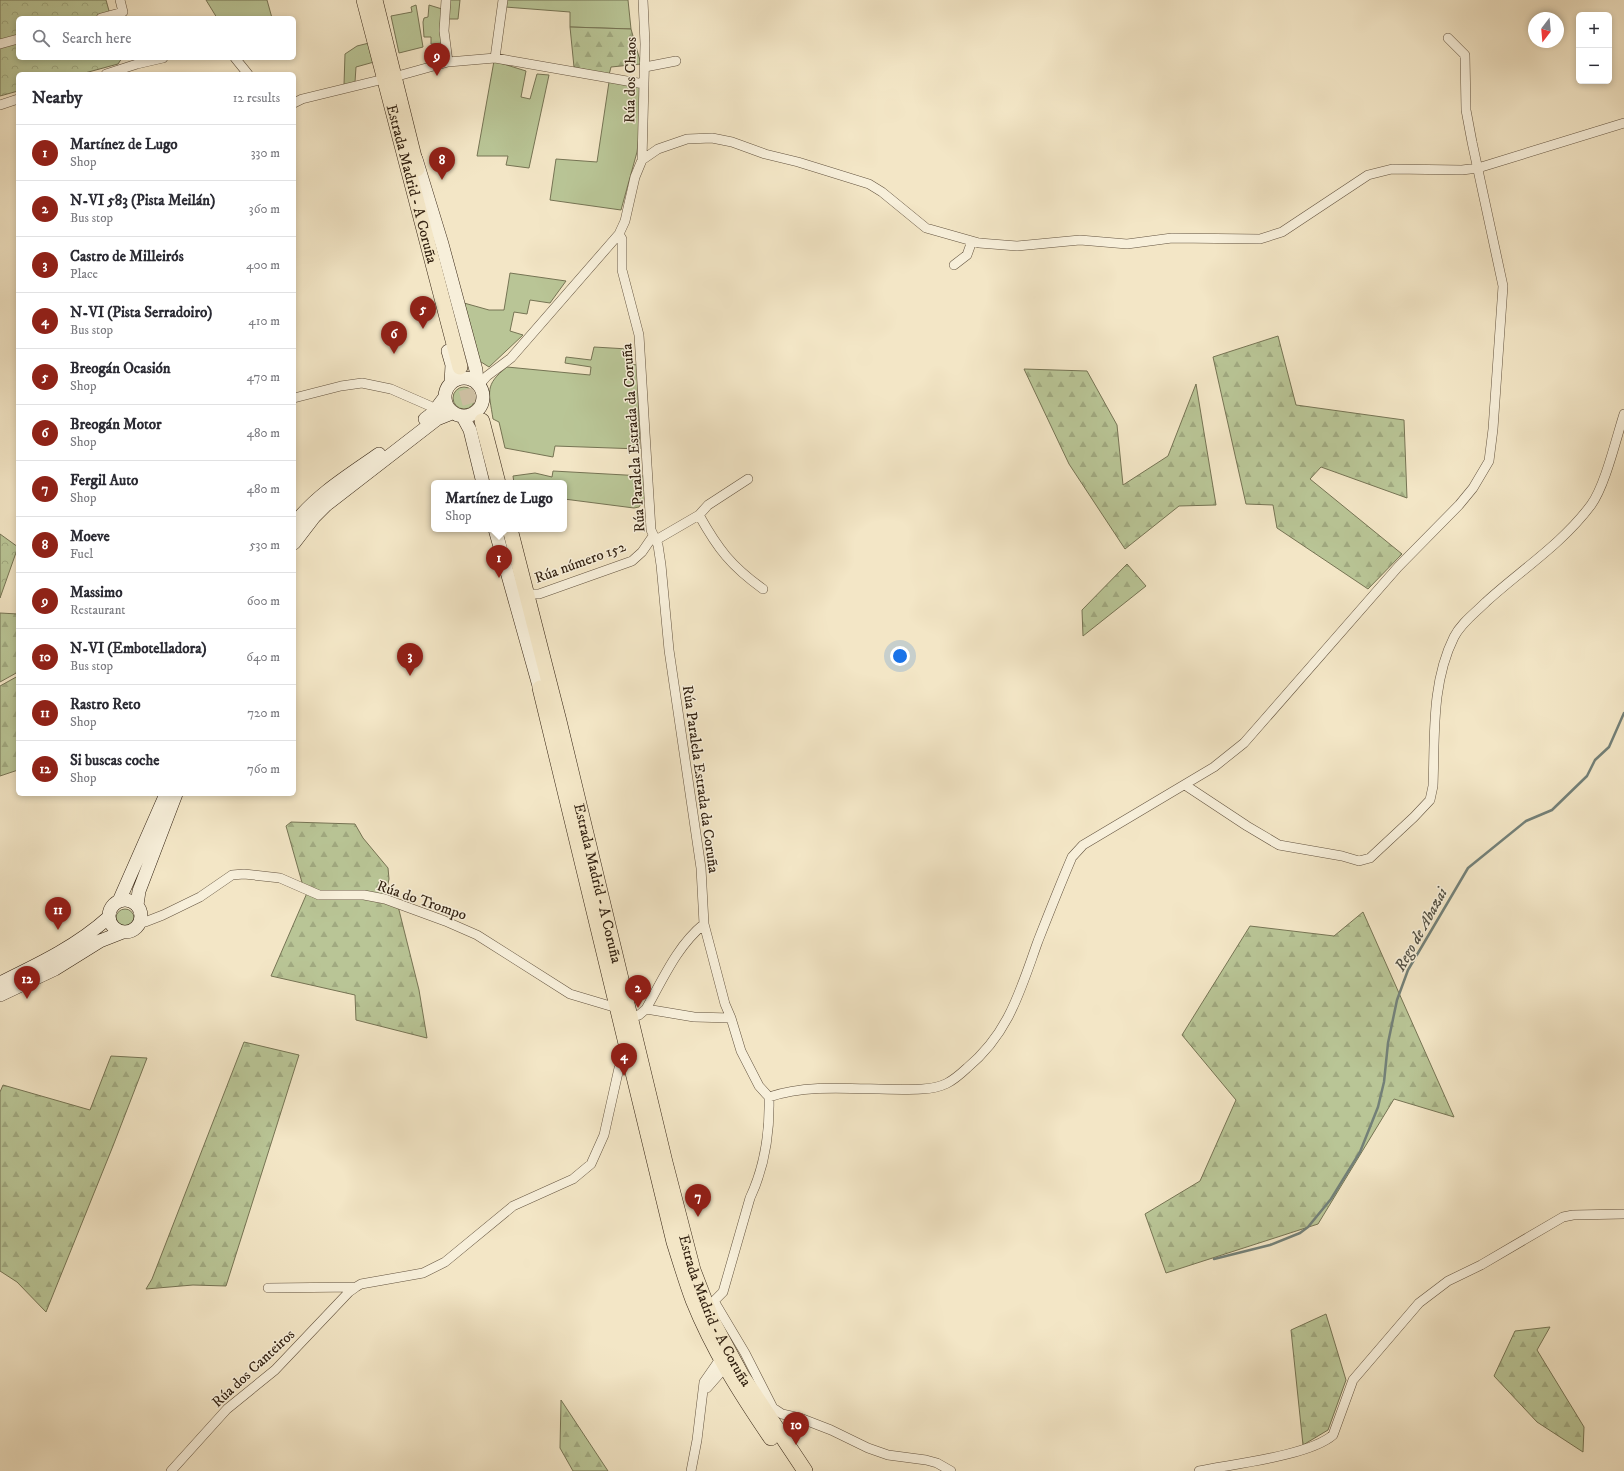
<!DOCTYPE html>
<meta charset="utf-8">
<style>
:root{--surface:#fff;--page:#f2f2f3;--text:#2b2b33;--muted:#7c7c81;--line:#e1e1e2;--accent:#8f2418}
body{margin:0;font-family:"IM FELL DW Pica",serif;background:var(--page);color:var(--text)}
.controls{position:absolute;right:12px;top:12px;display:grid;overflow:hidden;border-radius:6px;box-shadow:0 2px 6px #0003}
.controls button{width:36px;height:36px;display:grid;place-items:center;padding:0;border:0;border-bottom:1px solid var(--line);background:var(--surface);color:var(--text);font:20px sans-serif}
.compass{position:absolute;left:1528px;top:12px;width:36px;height:36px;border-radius:50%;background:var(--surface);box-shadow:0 2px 6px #0003;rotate:196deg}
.you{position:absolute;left:900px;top:656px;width:14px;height:14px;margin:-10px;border:3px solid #fff;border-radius:50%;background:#1a73e8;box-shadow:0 0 0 6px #1a73e833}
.badge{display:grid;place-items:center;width:26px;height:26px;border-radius:50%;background:var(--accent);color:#fff;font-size:13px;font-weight:700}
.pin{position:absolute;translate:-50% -33px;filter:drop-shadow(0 1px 2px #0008)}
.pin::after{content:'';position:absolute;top:21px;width:14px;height:12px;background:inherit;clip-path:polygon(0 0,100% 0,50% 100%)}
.popup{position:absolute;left:431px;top:480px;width:136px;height:52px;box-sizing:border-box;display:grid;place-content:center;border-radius:6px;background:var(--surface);filter:drop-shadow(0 1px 3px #0005);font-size:13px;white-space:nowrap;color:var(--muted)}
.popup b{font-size:15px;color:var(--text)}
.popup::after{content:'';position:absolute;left:50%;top:100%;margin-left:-8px;border:8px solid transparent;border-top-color:var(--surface)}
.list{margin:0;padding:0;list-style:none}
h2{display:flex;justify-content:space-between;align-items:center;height:52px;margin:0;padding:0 16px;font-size:17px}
h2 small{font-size:13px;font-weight:400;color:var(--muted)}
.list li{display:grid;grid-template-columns:26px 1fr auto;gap:12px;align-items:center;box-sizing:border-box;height:56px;padding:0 16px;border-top:1px solid var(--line)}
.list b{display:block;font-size:15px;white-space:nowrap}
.list p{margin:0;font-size:13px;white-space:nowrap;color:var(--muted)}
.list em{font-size:13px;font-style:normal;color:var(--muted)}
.icon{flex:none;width:22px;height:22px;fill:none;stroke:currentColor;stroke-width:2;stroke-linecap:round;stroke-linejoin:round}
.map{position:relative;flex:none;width:1624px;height:1471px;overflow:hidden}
.search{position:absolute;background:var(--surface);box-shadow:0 2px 6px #0003;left:16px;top:16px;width:280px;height:44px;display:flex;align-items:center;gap:10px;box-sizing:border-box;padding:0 14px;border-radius:6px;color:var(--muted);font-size:15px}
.panel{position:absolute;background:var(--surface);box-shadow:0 2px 6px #0003;left:16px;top:72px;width:280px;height:724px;border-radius:6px}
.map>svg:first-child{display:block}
.green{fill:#b9c596;stroke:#767454}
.forest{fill:url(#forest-firs);stroke:#767454}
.park{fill:url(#park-crowns);stroke:#767454}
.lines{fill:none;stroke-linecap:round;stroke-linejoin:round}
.stream{stroke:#738078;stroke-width:2.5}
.trunk-tunnel{stroke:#cdbfa2;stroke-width:15;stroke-dasharray:15 8;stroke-linecap:butt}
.minor-casing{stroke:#63533f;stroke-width:10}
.secondary-casing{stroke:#332212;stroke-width:14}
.trunk-casing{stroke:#332212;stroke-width:16}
.minor{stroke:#f7efda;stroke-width:9}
.secondary{stroke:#f7efda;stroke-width:13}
.trunk{stroke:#f3e6c6;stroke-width:15}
.labels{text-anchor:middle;stroke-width:3;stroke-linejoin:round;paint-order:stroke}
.street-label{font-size:15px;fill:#332212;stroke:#f7efda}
.water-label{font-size:16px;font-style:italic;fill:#535145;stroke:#f7efda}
</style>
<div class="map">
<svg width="1624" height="1471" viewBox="0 0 1624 1471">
<defs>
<pattern id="forest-firs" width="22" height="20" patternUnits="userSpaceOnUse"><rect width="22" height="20" fill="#b9c596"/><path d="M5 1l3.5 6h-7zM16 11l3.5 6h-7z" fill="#a0a980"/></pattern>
<pattern id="park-crowns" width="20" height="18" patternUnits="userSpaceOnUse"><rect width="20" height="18" fill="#b9c596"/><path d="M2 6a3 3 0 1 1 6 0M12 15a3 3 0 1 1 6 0" fill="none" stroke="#a0a980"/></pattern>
</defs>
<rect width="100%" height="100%" fill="#f3e6c6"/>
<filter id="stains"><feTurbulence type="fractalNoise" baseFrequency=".005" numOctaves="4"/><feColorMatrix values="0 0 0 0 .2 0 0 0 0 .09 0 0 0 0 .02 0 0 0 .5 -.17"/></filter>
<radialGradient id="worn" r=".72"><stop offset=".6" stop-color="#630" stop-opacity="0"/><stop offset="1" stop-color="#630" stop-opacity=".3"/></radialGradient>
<path class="green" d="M 206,0 L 267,0 L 272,18 L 217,18 Z
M 449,0 L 460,0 L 458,19 L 448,19 Z
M 506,0 L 628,0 L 631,29 L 570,27 L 570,12 L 505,7 Z
M 416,5 L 423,47 L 399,53 L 391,16 L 412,12 L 411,7 Z
M 429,5 L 442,9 L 443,43 L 431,44 L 431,37 L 424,37 L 423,22 L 424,18 L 428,17 Z
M 369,43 L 374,62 L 356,67 L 355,82 L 344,85 L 345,54 L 357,46 Z
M 494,61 L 526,71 L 521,97 L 530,99 L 537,74 L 549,75 L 529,168 L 506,165 L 508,156 L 477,156 Z
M 609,82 L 642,86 L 645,90 L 637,152 L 621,210 L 550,200 L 556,159 L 597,162 Z
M 510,273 L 566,281 L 550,303 L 530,300 L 527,314 L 514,312 L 510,331 L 523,335 L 489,367 L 478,360 L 464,303 L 489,310 L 504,310 Z
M 594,347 L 628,349 L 629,364 L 637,365 L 640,449 L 555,446 L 553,457 L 505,448 L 499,422 L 493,419 C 489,392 484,385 507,367 L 590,375 L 591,367 L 565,363 L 566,357 L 591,360 Z
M453 398a11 11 0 1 1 22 0a11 11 0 1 1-22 0Z
M 553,471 L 643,476 L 645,498 L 639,507 L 634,508 L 564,499 L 564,483 L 514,483 L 513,476 L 535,473 L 552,477 Z
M116 918a9 9 0 1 1 18 0a9 9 0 1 1-18 0Z"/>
<path class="forest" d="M 570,27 L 631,29 L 641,64 L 611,67 L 609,75 L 574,67 Z
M 1278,336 L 1296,405 L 1404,420 L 1407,498 L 1321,467 L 1310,479 L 1402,554 L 1368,589 L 1277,528 L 1273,505 L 1246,504 L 1213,357 Z
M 1024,369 L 1087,371 L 1117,425 L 1123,485 L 1168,456 L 1196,384 L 1216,505 L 1179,506 L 1125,549 L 1069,464 Z
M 1127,564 L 1146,586 L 1083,636 L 1082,610 Z
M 0,613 L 18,614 L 18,672 L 0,682 Z
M 18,676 L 18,770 L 0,776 L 0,686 Z
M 291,822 L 355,824 L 363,838 L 388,868 L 389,879 L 384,902 L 398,906 L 419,990 L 427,1038 L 356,1020 L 355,995 L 271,976 L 307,893 L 303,886 L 286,826 Z
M 1363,912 L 1454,1117 L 1394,1099 L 1318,1224 L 1166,1273 L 1145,1214 L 1200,1181 L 1236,1100 L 1182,1035 L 1250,926 L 1334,936 Z
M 244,1042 L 299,1055 L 226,1286 L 193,1285 L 146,1289 L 152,1279 Z
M 111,1056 L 147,1058 L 113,1146 L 46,1312 L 17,1282 L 0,1271 L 0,1092 L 3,1085 L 90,1110 Z
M 1326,1314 L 1346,1380 L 1328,1430 L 1303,1445 L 1291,1330 Z
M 1550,1327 L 1537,1350 L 1584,1427 L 1583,1452 L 1537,1422 L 1494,1376 L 1515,1331 Z
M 561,1400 L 608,1471 L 573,1471 L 560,1448 Z"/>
<path class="park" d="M 0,0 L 106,0 L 111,18 L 18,18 L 18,58 L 122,58 L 118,64 L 81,74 L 18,74 L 18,91 L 0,96 Z
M 0,534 L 18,547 L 0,598 Z"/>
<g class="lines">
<path class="stream" d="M 1214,1259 L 1270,1245 L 1300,1233 L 1308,1227 L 1331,1199 L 1360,1152 L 1378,1107 L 1384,1082 L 1388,1043 L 1397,1000 L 1408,970 L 1468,868 L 1526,821 L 1552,810 L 1587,776 L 1595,760 L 1609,747 L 1624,713"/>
<path class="trunk-tunnel" d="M 460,367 L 475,422"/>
<g class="minor-casing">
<path id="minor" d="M 446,0 L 444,31 L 448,62
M 101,18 L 123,12 L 120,0
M 0,44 L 18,39
M 235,58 L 248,74
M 495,58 L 503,0
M 645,67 L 676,61
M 106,74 L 137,64 L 163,58
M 394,77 L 448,62 L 495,58 L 644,84
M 294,103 L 302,99 L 384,79
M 0,105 L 18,99
M 642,160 L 645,44 L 643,0
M 619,234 L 622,239 L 622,270 L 639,335 L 651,530 L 658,545 L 661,565 L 669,650 L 701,868 L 704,924 L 725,1004 L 731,1018 L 741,1051 L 759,1086 L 769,1097 C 770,1132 765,1166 750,1198 L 723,1292 L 714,1301 L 706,1305
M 954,265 L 967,255 L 972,241
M 479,385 L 487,376 L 511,358 L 619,234 L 625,221 L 635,177 L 642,160 L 658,149 L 687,139 L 712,138 L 732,142 L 765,154 L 798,162 L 869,184 L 882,192 L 926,228 L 979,243 L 1017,246 L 1080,240 L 1127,244 L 1172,238 L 1260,239 L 1282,232 L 1368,175 L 1392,169 L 1462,170 L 1478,168 L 1624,123
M 294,398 L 341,386 L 362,383 L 391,389 L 430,406
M 699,515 C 718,549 731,566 763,589
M 656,540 L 699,515 L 708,505 L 748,479
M 532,594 L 539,594 L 632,561 L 642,552 L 653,536
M 1185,785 L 1247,826 L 1279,845 L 1342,856 L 1359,861 L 1370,858 L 1414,817 L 1430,800 L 1433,786 C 1435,737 1431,683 1454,637 C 1461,623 1475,613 1486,602 C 1521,570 1562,544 1591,505 C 1605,486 1616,439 1624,414
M 141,921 L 145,922 L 163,915 L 200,897 L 232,875 L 244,874 L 280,878 L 319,895 L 364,895 L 385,899 L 445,921 L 477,935 L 570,994 L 617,1008
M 646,1009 L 694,1017 L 731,1018
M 630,1017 L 639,1015 L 646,1009 C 663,979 677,946 704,924
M 769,1097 C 816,1081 873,1092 922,1089 C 943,1088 952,1082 967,1068 C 1009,1033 1020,991 1038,941 C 1049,913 1060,885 1072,857 L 1083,845 L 1214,767 L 1244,743 L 1398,567 L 1459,505 L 1473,488 L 1489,461 L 1493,429 L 1503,286 L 1472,142 L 1466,110 L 1465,55 L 1448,38
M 268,1288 L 356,1287 L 361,1284 L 423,1273 L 445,1262 L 513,1206 L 573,1179 L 591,1164 L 604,1135 L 619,1068 L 630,1060
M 714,1301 L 745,1353 L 773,1408 L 782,1414 L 800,1418 L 831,1430 L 868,1448 L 888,1455 L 926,1460 L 937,1463 L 951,1471
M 704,1387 L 707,1388 L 721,1372
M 171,1471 L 227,1409 L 275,1370 L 349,1292 L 356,1287
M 691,1471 L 697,1440 L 704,1382 L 720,1359
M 1199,1471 C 1232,1464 1309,1456 1333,1435 L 1353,1380 L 1419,1303 L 1448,1281 L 1481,1265 L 1563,1217 L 1573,1215 L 1624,1214"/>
</g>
<g class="secondary-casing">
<path id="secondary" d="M 416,159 L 442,244 L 476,370 L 477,382
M 448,351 L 452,365 L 451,383
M445 397a19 19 0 1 1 38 0a19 19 0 1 1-38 0Z
M 463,417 L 470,430 L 483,483
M 425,419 L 433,413 L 445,397
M 294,524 C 316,495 349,475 379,454
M 495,529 L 541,693
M 294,543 L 314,517 L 326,505 L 437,419 L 452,413
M109 916a16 16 0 1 1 32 0a16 16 0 1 1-32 0Z
M 119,901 L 166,794
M 137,905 L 139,891 L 176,794
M 0,983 C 39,964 77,946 109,917
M 0,995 L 55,969 L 100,941 L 123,932"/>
</g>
<g class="trunk-casing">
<g id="trunk">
<path id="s1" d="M 364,0 L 460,367"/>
<path d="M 375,0 L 417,169"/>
<path d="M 482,421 L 498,483"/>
<path id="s2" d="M 510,529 L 559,721 L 665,1162 L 693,1270 L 713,1322 L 742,1376 L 805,1471"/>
<path d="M 540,688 L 674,1242 C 680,1261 686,1281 693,1300 C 713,1350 741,1394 771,1438"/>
</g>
</g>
<use href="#minor" class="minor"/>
<use href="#secondary" class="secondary"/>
<use href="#trunk" class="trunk"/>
</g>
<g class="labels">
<g class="street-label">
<text transform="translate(630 80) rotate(-89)" y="5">Rúa dos Chaos</text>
<text dy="5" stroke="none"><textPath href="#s1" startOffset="190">Estrada Madrid - A Coruña</textPath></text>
<text transform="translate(633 438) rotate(-94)" y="5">Rúa Paralela Estrada da Coruña</text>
<text transform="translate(580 562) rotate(-20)" y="5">Rúa número 152</text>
<text transform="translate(701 779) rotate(82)" y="5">Rúa Paralela Estrada da Coruña</text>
<text dy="5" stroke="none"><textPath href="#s2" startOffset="365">Estrada Madrid - A Coruña</textPath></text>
<text transform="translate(422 900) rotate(19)" y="5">Rúa do Trompo</text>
<text dy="5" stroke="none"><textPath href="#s2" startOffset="809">Estrada Madrid - A Coruña</textPath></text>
<text transform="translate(253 1368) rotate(-43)" y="5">Rúa dos Canteiros</text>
</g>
<g class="water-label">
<text transform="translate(1420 929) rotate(-61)" y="6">Rego de Abazai</text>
</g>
</g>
<rect width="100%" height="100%" filter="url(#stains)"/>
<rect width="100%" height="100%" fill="url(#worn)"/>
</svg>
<div class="controls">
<button>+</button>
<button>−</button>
</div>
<svg class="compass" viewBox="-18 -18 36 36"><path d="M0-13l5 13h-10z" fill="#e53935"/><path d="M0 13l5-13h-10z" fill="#7c7c81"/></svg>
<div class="you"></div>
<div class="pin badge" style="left:499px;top:578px">1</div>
<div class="popup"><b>Martínez de Lugo</b>Shop</div>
<div class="pin badge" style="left:638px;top:1008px">2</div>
<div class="pin badge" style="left:410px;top:676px">3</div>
<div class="pin badge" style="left:624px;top:1076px">4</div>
<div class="pin badge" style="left:423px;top:329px">5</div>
<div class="pin badge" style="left:394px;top:354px">6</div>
<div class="pin badge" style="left:698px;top:1217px">7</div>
<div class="pin badge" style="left:442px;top:180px">8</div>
<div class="pin badge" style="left:437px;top:76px">9</div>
<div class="pin badge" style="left:796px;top:1445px">10</div>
<div class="pin badge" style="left:58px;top:930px">11</div>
<div class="pin badge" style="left:27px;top:999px">12</div>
<div class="search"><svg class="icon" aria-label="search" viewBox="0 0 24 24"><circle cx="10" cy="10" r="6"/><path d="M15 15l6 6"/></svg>Search here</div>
<section class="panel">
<h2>Nearby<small>12 results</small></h2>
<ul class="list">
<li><span class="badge">1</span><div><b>Martínez de Lugo</b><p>Shop</p></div><em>330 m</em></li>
<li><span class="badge">2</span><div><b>N-VI 583 (Pista Meilán)</b><p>Bus stop</p></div><em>360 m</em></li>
<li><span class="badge">3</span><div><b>Castro de Milleirós</b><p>Place</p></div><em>400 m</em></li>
<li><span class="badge">4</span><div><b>N-VI (Pista Serradoiro)</b><p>Bus stop</p></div><em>410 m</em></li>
<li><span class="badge">5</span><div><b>Breogán Ocasión</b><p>Shop</p></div><em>470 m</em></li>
<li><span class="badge">6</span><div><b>Breogán Motor</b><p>Shop</p></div><em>480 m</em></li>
<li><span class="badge">7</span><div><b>Fergil Auto</b><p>Shop</p></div><em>480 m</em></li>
<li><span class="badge">8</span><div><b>Moeve</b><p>Fuel</p></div><em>530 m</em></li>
<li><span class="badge">9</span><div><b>Massimo</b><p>Restaurant</p></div><em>600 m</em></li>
<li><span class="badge">10</span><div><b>N-VI (Embotelladora)</b><p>Bus stop</p></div><em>640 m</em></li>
<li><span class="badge">11</span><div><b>Rastro Reto</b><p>Shop</p></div><em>720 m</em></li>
<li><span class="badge">12</span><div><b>Si buscas coche</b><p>Shop</p></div><em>760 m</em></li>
</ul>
</section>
</div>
